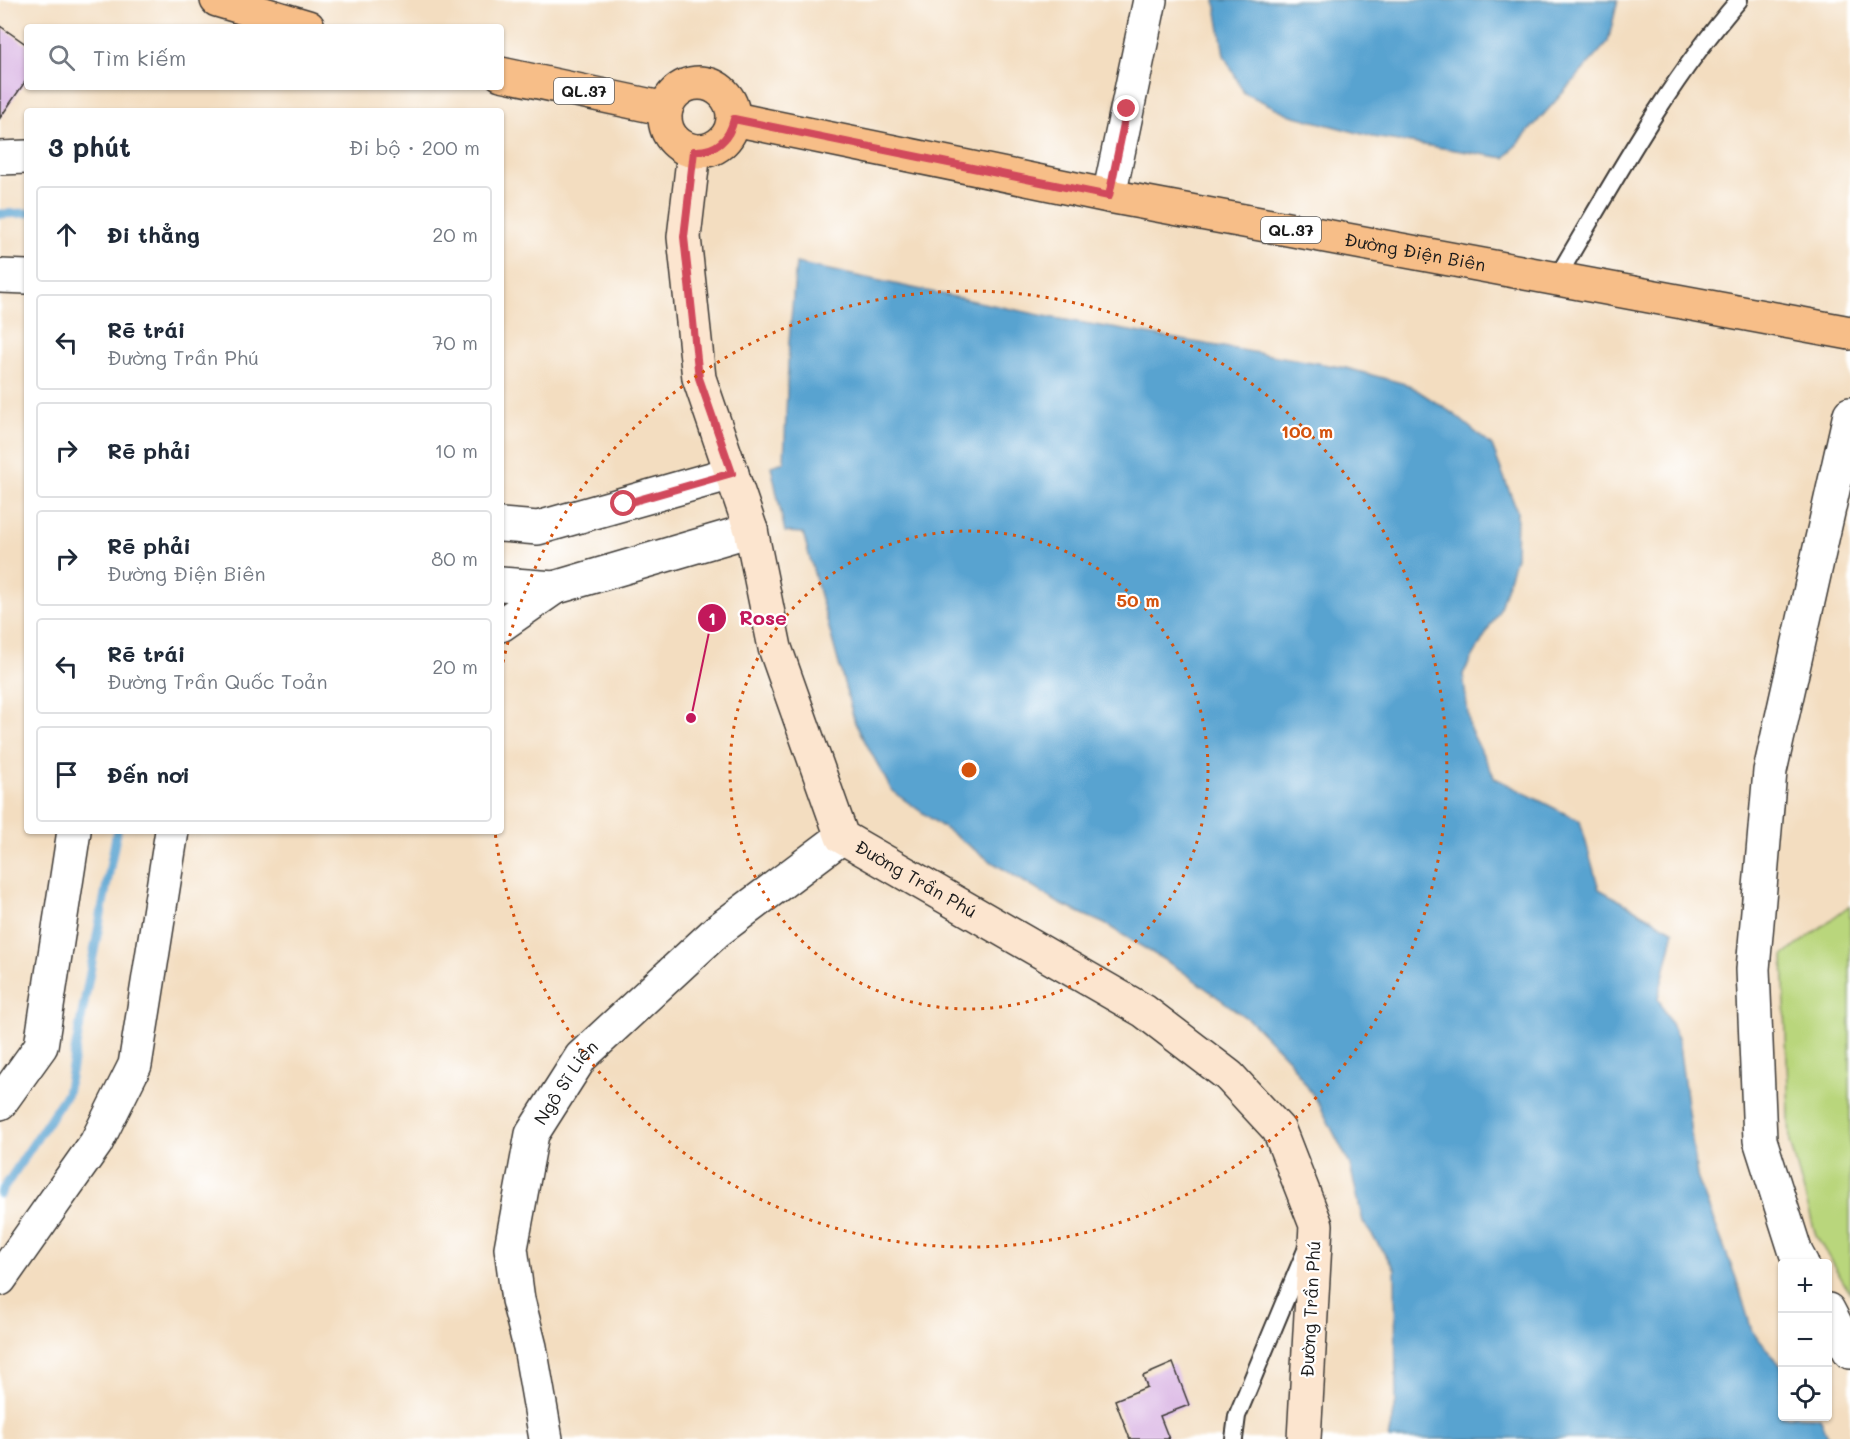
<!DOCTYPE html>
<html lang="vi">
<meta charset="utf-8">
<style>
:root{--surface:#fff;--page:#f2f2f3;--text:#1f2937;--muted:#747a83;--line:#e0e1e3}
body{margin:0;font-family:Mali,sans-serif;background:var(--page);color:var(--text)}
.controls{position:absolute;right:18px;bottom:18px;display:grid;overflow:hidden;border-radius:6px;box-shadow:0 2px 4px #0004}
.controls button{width:54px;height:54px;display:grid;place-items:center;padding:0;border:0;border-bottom:2px solid var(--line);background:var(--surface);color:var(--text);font:30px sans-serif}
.stop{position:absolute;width:18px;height:18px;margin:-14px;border:4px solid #d1495b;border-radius:50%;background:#fff}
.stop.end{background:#d1495b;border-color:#fff;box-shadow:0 2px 6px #0008}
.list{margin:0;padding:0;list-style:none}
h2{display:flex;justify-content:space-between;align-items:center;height:78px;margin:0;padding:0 24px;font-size:26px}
h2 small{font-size:20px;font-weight:400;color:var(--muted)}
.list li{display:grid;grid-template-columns:39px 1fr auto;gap:18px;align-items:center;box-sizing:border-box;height:96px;margin:0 12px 12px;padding:0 12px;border:2px solid var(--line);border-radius:6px}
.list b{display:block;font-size:22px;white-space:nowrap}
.list p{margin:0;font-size:20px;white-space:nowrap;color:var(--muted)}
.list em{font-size:20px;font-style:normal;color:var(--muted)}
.icon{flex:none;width:33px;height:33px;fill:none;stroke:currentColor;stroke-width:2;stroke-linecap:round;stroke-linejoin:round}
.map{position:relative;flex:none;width:1850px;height:1439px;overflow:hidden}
.search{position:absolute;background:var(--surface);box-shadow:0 2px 4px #0004;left:24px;top:24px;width:480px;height:66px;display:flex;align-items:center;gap:15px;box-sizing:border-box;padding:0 21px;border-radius:6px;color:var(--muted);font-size:22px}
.panel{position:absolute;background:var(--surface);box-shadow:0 2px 4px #0004;left:24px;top:108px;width:480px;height:726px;border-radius:6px}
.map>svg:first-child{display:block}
.green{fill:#b9d67c;stroke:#6a794c;stroke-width:1.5}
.water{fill:#58a3d0;stroke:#3a6076;stroke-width:1.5}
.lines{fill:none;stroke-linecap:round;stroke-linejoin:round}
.stream{stroke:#58a3d0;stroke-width:9}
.building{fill:#d9b4e3}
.lane-casing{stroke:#3c3935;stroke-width:20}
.street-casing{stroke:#3c3935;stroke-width:36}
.secondary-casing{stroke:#3c3935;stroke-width:36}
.primary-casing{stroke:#3c3935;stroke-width:36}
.lane{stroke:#fff;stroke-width:16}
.street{stroke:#fff;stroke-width:33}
.secondary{stroke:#fce5cf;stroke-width:33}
.primary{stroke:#f7be88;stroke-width:33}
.route{stroke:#d1495b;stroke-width:8}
.ring{fill:none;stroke:#d4530e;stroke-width:3;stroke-dasharray:3 6}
.labels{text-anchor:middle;stroke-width:4.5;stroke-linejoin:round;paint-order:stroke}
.shield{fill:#fff;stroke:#606060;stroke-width:1.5}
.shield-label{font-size:16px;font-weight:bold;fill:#1c1c1c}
.street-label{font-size:18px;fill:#1c1c1c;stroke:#fff}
.centre{fill:#d4530e;stroke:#fff;stroke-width:3}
.ring-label{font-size:18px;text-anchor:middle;font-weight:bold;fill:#d4530e;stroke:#fff;stroke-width:4.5;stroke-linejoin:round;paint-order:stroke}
.leader{fill:none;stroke:#c2185b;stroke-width:2}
.callout-dot{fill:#c2185b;stroke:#fff;stroke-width:2}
.mark-label{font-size:18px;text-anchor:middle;font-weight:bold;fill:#fff}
.callout-label{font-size:20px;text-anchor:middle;font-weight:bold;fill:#c2185b;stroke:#fff;stroke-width:4.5;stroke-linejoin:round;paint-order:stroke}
</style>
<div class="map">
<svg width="1850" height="1439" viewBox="0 0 1850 1439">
<rect width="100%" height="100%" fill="#fff"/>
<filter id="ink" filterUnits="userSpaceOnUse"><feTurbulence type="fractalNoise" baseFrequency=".0167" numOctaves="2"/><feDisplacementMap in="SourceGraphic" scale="12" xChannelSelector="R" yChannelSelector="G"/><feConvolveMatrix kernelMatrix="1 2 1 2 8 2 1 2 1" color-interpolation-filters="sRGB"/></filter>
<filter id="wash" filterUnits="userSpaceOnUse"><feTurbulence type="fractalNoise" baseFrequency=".008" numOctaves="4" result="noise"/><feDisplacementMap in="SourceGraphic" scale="24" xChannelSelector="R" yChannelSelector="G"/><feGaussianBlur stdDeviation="1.35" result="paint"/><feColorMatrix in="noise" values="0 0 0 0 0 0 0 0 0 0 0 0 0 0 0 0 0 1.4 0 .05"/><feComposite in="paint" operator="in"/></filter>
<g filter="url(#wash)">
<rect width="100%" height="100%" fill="#f3ddc0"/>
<path class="green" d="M 1850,905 L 1850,1293 L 1816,1236 L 1790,1142 L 1783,956 Z"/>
<path class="water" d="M 1215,0 L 1618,0 L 1608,42 L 1505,158 L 1373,137 L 1291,115 L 1244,93 L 1224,55 Z
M 796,263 L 1054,318 L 1346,368 L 1409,385 L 1454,414 L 1492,446 L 1517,511 L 1516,557 L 1499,611 L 1463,674 L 1470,729 L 1495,778 L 1580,821 L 1599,889 L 1674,931 L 1658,998 L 1678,1038 L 1697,1177 L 1736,1278 L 1752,1331 L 1782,1367 L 1782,1416 L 1820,1417 L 1829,1439 L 1389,1439 L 1396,1402 L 1395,1269 L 1363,1222 L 1350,1165 L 1319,1104 L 1289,1060 L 1253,1023 L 1179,969 L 1105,924 L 1060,904 L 992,862 L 892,791 L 855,723 L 803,533 L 785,532 L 771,466 L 784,462 L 789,342 Z"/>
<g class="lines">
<path class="stream" d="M 0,214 L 27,213
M 0,1194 L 67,1093 L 117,831"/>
</g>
<g id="blocks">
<path class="building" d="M 0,26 L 27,45 L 27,79 L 0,118 Z
M 1173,1363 L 1189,1405 L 1160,1416 L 1169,1439 L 1130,1439 L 1115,1400 L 1147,1387 L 1143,1376 Z"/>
</g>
</g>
<g filter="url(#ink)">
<use href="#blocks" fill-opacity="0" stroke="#3c3935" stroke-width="1.5"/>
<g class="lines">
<g class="lane-casing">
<path id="lane" d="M 1556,279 C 1613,183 1666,84 1739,0
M 1234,1439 L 1237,1416 L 1306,1250"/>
</g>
<g class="street-casing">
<g id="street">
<path d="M 0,158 L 27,157"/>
<path d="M 1109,196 L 1150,0"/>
<path d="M 0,276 L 27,277"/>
<path d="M 501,525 L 538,528 L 732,473"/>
<path d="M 501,584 L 554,588"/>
<path d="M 501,625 L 554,588 L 751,530"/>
<path d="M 0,1103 L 41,1046 L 74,831"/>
<path d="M 1802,1264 L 1796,1253 L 1760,1140 L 1753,969 L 1770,771 L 1850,414"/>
<path d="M 0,1279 L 96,1143 L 135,1065 L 172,831"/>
<path d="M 1828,1310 L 1850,1352"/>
<path id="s1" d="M 546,1439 L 530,1347 L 518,1300 L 511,1248 L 532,1134 L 581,1057 L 717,931 L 842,837"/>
</g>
</g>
<g class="secondary-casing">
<g id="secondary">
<path id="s2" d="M 694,151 L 684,237 L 699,378 L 751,530 L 775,648 L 842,837 L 1144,1011 L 1229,1076 L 1279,1130 L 1316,1225 L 1304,1439"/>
</g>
</g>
<g class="primary-casing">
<g id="primary">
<path d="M 217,0 L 308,27"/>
<path d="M 501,74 L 666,109"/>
<circle cx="699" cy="117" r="34"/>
<path id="s3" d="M 734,119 L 1109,196 L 1850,333"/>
</g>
</g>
<use href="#lane" class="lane"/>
<use href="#street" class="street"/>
<use href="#secondary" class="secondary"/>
<use href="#primary" class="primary"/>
</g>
</g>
<g class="lines" filter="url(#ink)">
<path class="route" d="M 624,504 L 732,473 L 699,378 L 684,237 L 694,151 C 716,152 729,140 734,119 L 1109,196 L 1127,109"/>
</g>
<g class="ring">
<circle cx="969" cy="770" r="239"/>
<path d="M501 671A478 478 0 1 1 495 832"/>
</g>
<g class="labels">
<g class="shield">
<rect x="554" y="78" width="60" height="26" rx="4.5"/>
<rect x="1261" y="217" width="60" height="26" rx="4.5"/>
</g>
<g class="shield-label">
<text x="584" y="97">QL.37</text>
<text x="1291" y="236">QL.37</text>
</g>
<g class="street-label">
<text dy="6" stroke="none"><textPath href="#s3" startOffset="694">Đường Điện Biên</textPath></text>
<text dy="6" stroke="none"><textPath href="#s2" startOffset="795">Đường Trần Phú</textPath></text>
<text dy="6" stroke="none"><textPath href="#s1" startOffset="372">Ngô Sĩ Liên</textPath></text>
<text transform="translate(1311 1309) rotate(-87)" y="6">Đường Trần Phú</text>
</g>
</g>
<circle cx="969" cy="770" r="9" class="centre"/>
<g class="ring-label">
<text x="1307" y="438">100 m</text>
<text x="1138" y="607">50 m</text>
</g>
<path class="leader" d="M691 718L712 618"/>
<g class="callout-dot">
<circle cx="691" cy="718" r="6"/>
<circle cx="712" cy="618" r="15"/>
</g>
<g class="mark-label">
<text x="712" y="625">1</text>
</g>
<g class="callout-label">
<text x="763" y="625">Rose</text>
</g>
</svg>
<div class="controls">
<button>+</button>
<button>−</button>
<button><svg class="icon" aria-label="locate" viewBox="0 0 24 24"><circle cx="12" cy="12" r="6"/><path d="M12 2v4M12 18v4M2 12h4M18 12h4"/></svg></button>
</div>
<div class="stop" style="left:624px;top:504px"></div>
<div class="stop end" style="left:1127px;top:109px"></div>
<div class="search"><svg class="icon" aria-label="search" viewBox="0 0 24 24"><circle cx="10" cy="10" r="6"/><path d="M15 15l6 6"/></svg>Tìm kiếm</div>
<section class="panel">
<h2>3 phút<small>Đi bộ · 200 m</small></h2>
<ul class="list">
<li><svg class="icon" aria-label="ahead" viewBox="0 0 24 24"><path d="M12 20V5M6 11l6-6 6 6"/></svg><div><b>Đi thẳng</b></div><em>20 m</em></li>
<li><svg class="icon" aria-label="left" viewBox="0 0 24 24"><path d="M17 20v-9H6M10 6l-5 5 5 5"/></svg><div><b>Rẽ trái</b><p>Đường Trần Phú</p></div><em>70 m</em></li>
<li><svg class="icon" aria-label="right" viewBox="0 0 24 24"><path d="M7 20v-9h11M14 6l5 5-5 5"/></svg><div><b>Rẽ phải</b></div><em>10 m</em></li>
<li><svg class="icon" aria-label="right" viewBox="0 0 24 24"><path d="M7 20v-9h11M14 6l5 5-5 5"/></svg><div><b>Rẽ phải</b><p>Đường Điện Biên</p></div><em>80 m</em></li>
<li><svg class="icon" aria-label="left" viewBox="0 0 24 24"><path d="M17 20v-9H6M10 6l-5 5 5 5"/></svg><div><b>Rẽ trái</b><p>Đường Trần Quốc Toản</p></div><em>20 m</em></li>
<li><svg class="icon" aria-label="arrive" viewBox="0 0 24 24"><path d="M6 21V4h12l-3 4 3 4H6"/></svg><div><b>Đến nơi</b></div></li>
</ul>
</section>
</div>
